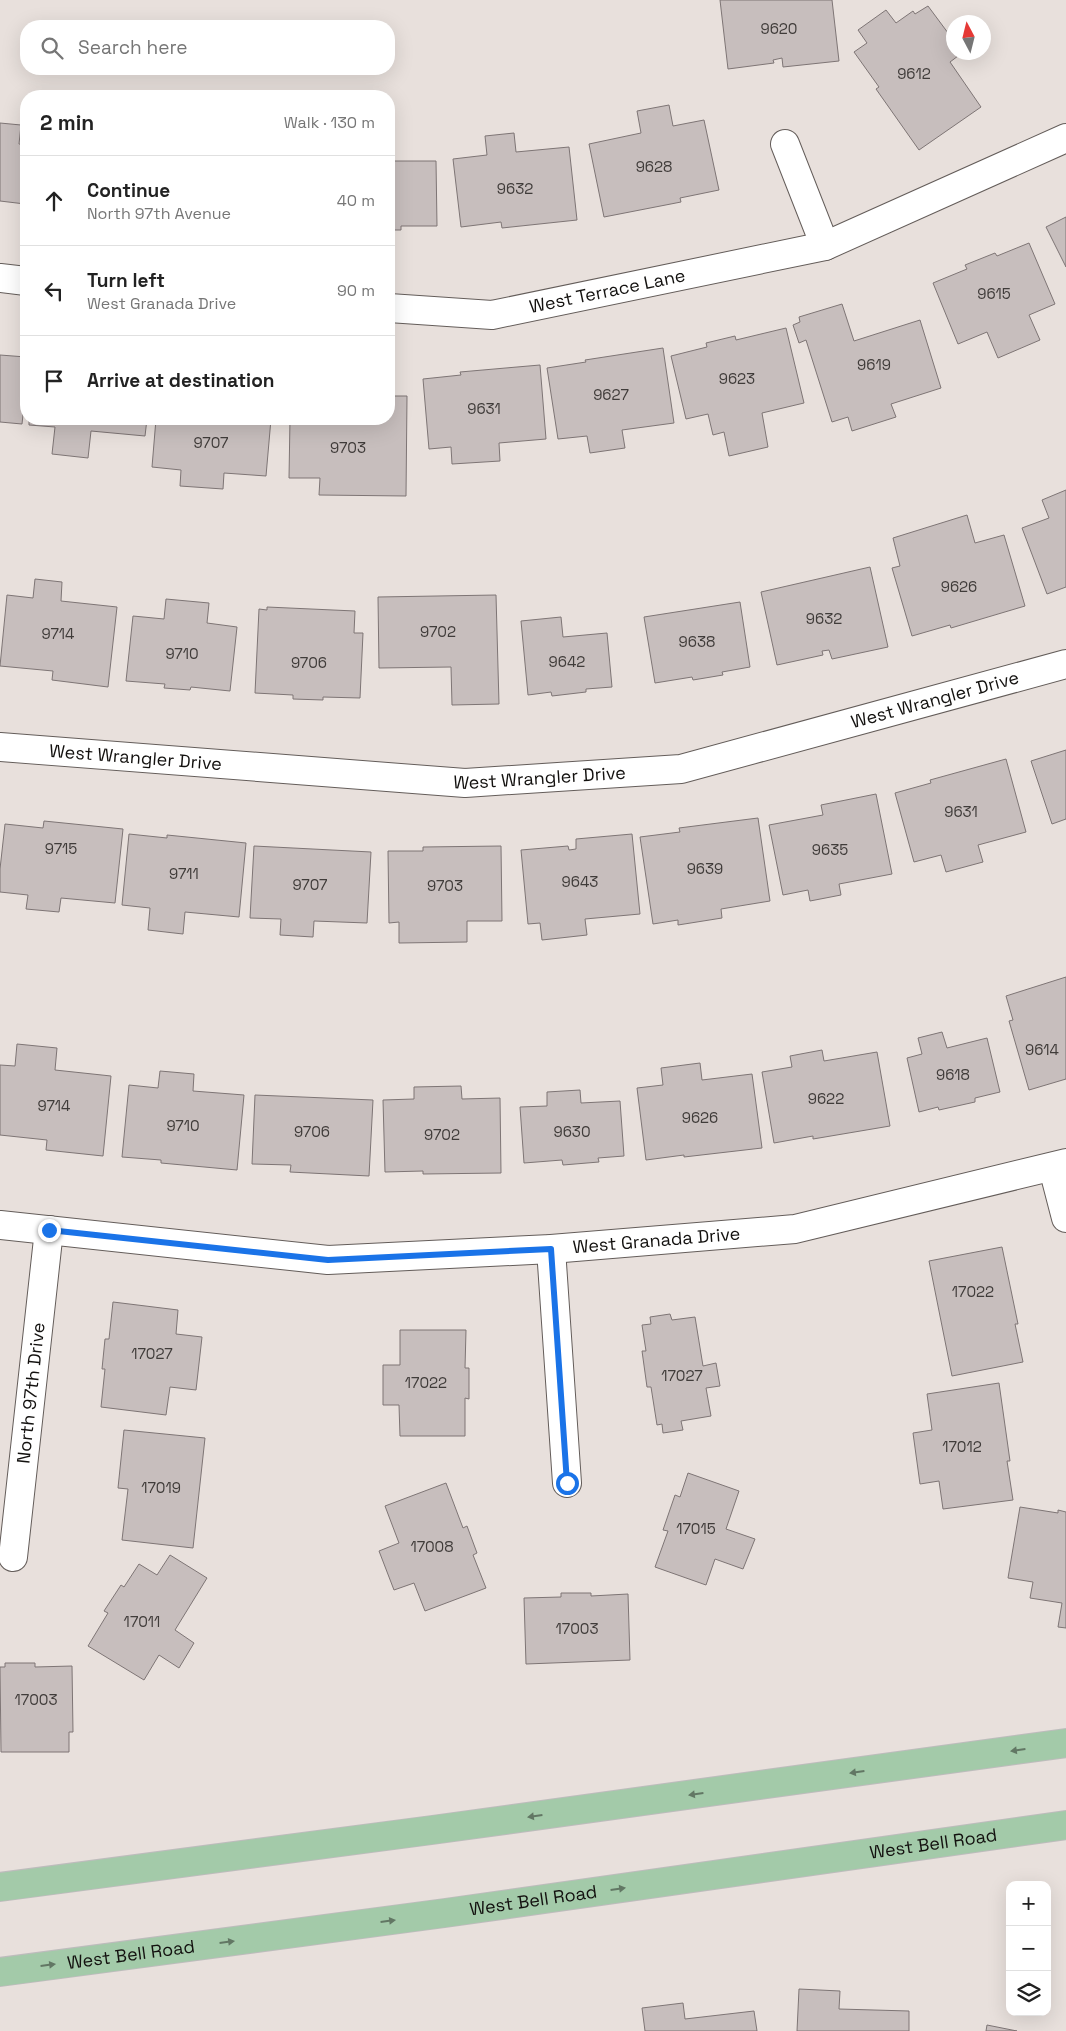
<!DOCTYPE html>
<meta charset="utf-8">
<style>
:root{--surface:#fff;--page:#f6f6f6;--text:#222;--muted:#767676;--line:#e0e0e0}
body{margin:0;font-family:"Space Grotesk",sans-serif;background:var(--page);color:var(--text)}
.controls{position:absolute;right:15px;bottom:15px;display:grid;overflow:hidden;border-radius:10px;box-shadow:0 5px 20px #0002}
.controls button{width:45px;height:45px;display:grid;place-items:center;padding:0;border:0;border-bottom:1px solid var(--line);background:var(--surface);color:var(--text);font:25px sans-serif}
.compass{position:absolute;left:946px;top:15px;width:45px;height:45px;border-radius:50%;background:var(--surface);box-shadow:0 5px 20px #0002;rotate:353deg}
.stop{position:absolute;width:15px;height:15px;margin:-11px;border:4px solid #1a73e8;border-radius:50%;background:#fff}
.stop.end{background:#1a73e8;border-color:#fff;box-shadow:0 1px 5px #0008}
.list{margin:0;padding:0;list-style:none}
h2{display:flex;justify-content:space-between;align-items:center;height:65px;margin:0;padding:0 20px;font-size:21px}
h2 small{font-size:16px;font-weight:400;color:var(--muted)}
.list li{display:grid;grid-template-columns:32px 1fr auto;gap:15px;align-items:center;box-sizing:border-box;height:90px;padding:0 20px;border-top:1px solid var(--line)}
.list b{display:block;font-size:19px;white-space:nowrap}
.list p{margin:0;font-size:16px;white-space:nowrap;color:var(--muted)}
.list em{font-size:16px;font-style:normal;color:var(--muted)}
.icon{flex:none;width:28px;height:28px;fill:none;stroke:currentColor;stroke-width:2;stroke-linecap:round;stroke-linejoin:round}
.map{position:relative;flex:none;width:1066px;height:2031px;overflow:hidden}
.search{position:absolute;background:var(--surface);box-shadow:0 5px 20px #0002;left:20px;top:20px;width:375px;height:55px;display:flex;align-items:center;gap:12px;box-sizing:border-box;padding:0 18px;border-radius:20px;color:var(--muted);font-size:19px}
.panel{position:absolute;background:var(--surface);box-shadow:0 5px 20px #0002;left:20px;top:90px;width:375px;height:335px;border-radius:20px}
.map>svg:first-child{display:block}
.building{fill:#c7bebd;stroke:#7e7575}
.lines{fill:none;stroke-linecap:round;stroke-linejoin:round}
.minor-casing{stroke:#645d5a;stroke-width:30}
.major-casing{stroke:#bdbcbc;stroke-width:30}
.minor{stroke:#fff;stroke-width:28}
.major{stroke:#a3caa9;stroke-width:28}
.oneway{fill:#627764}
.route{stroke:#1a73e8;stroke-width:6}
.labels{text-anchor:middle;stroke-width:4;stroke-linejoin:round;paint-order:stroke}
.number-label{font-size:15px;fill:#403c3a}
.street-label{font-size:18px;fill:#13110f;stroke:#f5ede9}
</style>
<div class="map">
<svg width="1066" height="2031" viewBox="0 0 1066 2031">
<rect width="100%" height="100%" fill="#e8e0dc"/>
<path class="building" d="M 720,0 L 832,0 L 839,61 L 783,67 L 782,58 L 773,60 L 774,63 L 728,69 Z
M 928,6 L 954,41 L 954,52 L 962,53 L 950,62 L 981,107 L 919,150 L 876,89 L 879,87 L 854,52 L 867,43 L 858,30 L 886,10 L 896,23 L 913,11 L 915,14 Z
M 669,105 L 673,126 L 704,120 L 719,190 L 680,198 L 681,202 L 604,217 L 589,144 L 641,133 L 637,111 Z
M 0,123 L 21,125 L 19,144 L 26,145 L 26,201 L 25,204 L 0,201 Z
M 514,133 L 516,152 L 569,147 L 577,220 L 502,228 L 501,222 L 461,227 L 453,159 L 487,155 L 485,136 Z
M 389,140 L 390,161 L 436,161 L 437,226 L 401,226 L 401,230 L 389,230 Z
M 1066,217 L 1066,267 L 1046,227 Z
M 1029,243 L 1055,304 L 1029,315 L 1040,340 L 998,358 L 987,332 L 958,344 L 933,283 L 967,269 L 965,265 L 995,253 L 997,256 Z
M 842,304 L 854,341 L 920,320 L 941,388 L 891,404 L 896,417 L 852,431 L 848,417 L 832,422 L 806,340 L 799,343 L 793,325 L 800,322 L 799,317 Z
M 786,328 L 804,403 L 762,413 L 768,447 L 729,456 L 724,432 L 713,435 L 708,414 L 686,419 L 671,356 L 707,347 L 706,343 L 735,336 L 736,340 Z
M 663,348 L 674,423 L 622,430 L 625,448 L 590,453 L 587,436 L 558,439 L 547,368 L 586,362 L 585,360 Z
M 0,355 L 26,357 L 26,386 L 22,424 L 0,422 Z
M 540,365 L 546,439 L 499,443 L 500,461 L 452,464 L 451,447 L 429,449 L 423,379 L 461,375 L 460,372 Z
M 389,396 L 407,396 L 406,496 L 319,495 L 320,478 L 289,478 L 290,419 L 389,419 Z
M 29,419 L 147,419 L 145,436 L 91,431 L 88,458 L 52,454 L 55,427 L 29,425 Z
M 156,419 L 271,419 L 266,476 L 224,473 L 223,489 L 180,486 L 181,470 L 152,467 Z
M 1066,490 L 1066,587 L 1047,594 L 1022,528 L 1049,518 L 1042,500 Z
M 967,515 L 975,543 L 1004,535 L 1025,606 L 951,628 L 950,625 L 912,636 L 892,568 L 900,566 L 893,538 Z
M 870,567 L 888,647 L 832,659 L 829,650 L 822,651 L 823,655 L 777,665 L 761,592 Z
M 35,579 L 62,582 L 61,601 L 117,607 L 108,687 L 52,680 L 53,671 L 0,666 L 7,595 L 33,598 Z
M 496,595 L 499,704 L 452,705 L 451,667 L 379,668 L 378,597 Z
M 166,599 L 209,603 L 207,623 L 237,627 L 230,691 L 191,687 L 190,690 L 164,688 L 165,684 L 126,681 L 133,616 L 164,619 Z
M 740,602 L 750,667 L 722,672 L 723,675 L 693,680 L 692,677 L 655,683 L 644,617 Z
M 267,607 L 355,611 L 354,633 L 363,633 L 360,698 L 323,697 L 323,700 L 293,699 L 293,695 L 255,693 L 259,609 L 267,610 Z
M 561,617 L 563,637 L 607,633 L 612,687 L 586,689 L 586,692 L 552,696 L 551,692 L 528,695 L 521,621 Z
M 1066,750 L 1066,819 L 1052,824 L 1031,761 Z
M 1006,759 L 1026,832 L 978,845 L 983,862 L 946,872 L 941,855 L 914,862 L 895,793 L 931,783 L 930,780 Z
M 876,794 L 892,874 L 839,884 L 841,895 L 810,901 L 808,890 L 783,895 L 769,825 L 823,815 L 821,805 Z
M 758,818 L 770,901 L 721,909 L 722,918 L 678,925 L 678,920 L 653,924 L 640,837 L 680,832 L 679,828 Z
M 44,821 L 123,829 L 115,903 L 61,898 L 59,912 L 26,909 L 28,895 L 0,892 L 0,869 L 5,824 L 43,828 Z
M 129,834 L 167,838 L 167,835 L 246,843 L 239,917 L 185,912 L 183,934 L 148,930 L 150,908 L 122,905 Z
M 632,834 L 640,914 L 585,919 L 587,935 L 542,940 L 540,923 L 528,924 L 521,850 L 568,846 L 569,850 L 576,849 L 576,839 Z
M 254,846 L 371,852 L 367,923 L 314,921 L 313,937 L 280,935 L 281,919 L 250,918 Z
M 501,846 L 502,921 L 467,921 L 467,942 L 399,943 L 399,922 L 389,923 L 388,851 L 423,851 L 423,847 Z
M 1066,977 L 1066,1079 L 1029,1090 L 1009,1021 L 1013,1020 L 1006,996 Z
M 942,1032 L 947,1048 L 987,1038 L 1000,1092 L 975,1098 L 975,1102 L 939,1110 L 938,1107 L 919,1112 L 907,1058 L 922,1054 L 918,1038 Z
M 17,1044 L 57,1048 L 55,1070 L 111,1076 L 103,1156 L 46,1150 L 47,1140 L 0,1135 L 0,1065 L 15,1066 Z
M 822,1050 L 824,1061 L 877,1052 L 890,1126 L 813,1139 L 813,1136 L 774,1143 L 762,1072 L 792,1067 L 790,1056 Z
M 700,1063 L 702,1080 L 752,1074 L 762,1148 L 684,1157 L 684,1155 L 646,1160 L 637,1088 L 663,1085 L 661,1068 Z
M 160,1071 L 194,1074 L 193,1091 L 244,1095 L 237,1170 L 161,1163 L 161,1160 L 122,1157 L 129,1085 L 158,1088 Z
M 461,1086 L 462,1099 L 500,1098 L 501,1173 L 423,1174 L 423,1171 L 385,1172 L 383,1100 L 414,1099 L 414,1087 Z
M 580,1090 L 581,1103 L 620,1101 L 624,1156 L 598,1158 L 599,1162 L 563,1165 L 562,1160 L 524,1163 L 520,1107 L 547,1106 L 547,1092 Z
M 255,1095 L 373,1100 L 369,1176 L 290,1172 L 291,1165 L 252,1164 Z
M 1002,1247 L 1018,1324 L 1015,1324 L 1023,1362 L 952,1376 L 929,1261 Z
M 113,1302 L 178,1310 L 176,1334 L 202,1337 L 196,1390 L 170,1387 L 166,1415 L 101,1407 L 105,1369 L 102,1369 L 105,1339 L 109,1339 Z
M 670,1314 L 672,1320 L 695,1317 L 703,1366 L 716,1363 L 720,1386 L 706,1388 L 711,1416 L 681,1421 L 683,1430 L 663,1433 L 662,1424 L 657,1425 L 651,1387 L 647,1387 L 642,1351 L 646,1351 L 642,1325 L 651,1324 L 650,1317 Z
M 400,1330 L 466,1330 L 465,1368 L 469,1368 L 469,1399 L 465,1398 L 465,1436 L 400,1436 L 399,1405 L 383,1405 L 383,1365 L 400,1365 Z
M 999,1383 L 1010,1461 L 1007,1461 L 1013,1500 L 943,1509 L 939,1481 L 920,1484 L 913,1433 L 932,1430 L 927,1394 Z
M 124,1430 L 205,1438 L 193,1548 L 122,1540 L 128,1489 L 118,1488 Z
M 688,1473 L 739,1491 L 726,1529 L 755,1539 L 743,1569 L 715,1559 L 706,1585 L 655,1567 L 668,1531 L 663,1530 L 675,1495 L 680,1497 Z
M 446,1483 L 463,1528 L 467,1526 L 477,1553 L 473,1555 L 486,1588 L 425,1611 L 414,1583 L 394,1590 L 379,1551 L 399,1543 L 385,1506 Z
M 1020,1507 L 1058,1513 L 1058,1510 L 1066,1512 L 1066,1628 L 1058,1627 L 1062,1603 L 1030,1598 L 1033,1582 L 1008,1578 Z
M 170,1555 L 207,1578 L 175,1630 L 194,1643 L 179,1668 L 159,1655 L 144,1680 L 88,1646 L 108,1613 L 104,1611 L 121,1585 L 124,1587 L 139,1564 L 157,1575 Z
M 561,1593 L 591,1593 L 591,1596 L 628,1594 L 630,1660 L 526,1664 L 524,1598 L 561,1597 Z
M 5,1663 L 35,1663 L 35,1667 L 72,1666 L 73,1732 L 69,1732 L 69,1752 L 1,1752 L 0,1667 L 5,1667 Z
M 799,1989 L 840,1991 L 839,2009 L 909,2011 L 909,2031 L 797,2031 Z
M 683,2003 L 685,2019 L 754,2011 L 757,2031 L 645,2031 L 642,2008 Z
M 987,2025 L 1017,2031 L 986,2031 Z"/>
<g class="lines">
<g class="minor-casing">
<g id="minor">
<path d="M 785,144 L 825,246"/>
<path d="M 0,278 L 26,281"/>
<path id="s1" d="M 389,308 L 492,315 L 825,246 L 1066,138"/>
<path id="s2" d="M 0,747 L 465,783 L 681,769 L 1066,664"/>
<path d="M 1053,1168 L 1066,1218"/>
<path id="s3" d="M 0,1225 L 328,1260 L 551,1249 L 795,1229 L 1066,1163"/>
<path d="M 551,1249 L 567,1483"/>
<path id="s4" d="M 13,1557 L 49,1230"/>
</g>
</g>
<g class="major-casing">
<g id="major">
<path d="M 0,1887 L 432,1830 L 1066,1743"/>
<path id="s5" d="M 0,1972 L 445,1913 L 1066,1825"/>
</g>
</g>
<use href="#minor" class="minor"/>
<use href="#major" class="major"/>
</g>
<defs><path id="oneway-solid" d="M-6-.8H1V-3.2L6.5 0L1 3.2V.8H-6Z" transform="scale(1.25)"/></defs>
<g class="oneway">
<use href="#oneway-solid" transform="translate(1018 1750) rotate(172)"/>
<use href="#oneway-solid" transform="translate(857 1772) rotate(172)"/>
<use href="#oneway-solid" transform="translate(696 1794) rotate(172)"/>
<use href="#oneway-solid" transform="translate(535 1816) rotate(172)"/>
<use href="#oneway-solid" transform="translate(618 1889) rotate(-8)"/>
<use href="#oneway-solid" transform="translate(388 1921) rotate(-7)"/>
<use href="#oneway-solid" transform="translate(227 1942) rotate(-7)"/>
<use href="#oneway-solid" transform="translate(48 1965) rotate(-7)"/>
</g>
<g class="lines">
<path class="route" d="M 49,1230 L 328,1260 L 551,1249 L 567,1483"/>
</g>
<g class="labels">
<g class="number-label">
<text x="779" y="34">9620</text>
<text x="914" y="79">9612</text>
<text x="654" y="172">9628</text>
<text x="515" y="194">9632</text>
<text x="994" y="299">9615</text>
<text x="874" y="370">9619</text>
<text x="737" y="384">9623</text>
<text x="611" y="400">9627</text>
<text x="484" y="414">9631</text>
<text x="211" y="448">9707</text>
<text x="348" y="453">9703</text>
<text x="959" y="592">9626</text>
<text x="824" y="624">9632</text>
<text x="438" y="637">9702</text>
<text x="58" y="639">9714</text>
<text x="697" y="647">9638</text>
<text x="182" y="659">9710</text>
<text x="567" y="667">9642</text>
<text x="309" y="668">9706</text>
<text x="961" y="817">9631</text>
<text x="61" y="854">9715</text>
<text x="830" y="855">9635</text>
<text x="705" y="874">9639</text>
<text x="184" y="879">9711</text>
<text x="580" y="887">9643</text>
<text x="310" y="890">9707</text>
<text x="445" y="891">9703</text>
<text x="1042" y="1055">9614</text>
<text x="953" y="1080">9618</text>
<text x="826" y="1104">9622</text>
<text x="54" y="1111">9714</text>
<text x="700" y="1123">9626</text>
<text x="183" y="1131">9710</text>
<text x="312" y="1137">9706</text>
<text x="572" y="1137">9630</text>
<text x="442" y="1140">9702</text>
<text x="973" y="1297">17022</text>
<text x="152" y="1359">17027</text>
<text x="682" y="1381">17027</text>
<text x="426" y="1388">17022</text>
<text x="962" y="1452">17012</text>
<text x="161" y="1493">17019</text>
<text x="696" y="1534">17015</text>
<text x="432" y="1552">17008</text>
<text x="142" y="1627">17011</text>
<text x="577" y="1634">17003</text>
<text x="36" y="1705">17003</text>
</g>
<g class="street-label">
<text dy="6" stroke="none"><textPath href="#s1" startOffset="221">West Terrace Lane</textPath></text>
<text dy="6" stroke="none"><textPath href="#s2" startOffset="946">West Wrangler Drive</textPath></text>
<text dy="6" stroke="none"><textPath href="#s2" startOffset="136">West Wrangler Drive</textPath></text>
<text dy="6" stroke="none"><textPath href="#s2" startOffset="541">West Wrangler Drive</textPath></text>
<text dy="6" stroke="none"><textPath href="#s3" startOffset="659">West Granada Drive</textPath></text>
<text dy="6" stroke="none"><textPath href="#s4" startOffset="165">North 97th Drive</textPath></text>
<text dy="6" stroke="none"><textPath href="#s5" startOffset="942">West Bell Road</textPath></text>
<text dy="6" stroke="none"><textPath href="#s5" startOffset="538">West Bell Road</textPath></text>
<text dy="6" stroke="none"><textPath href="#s5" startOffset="132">West Bell Road</textPath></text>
</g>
</g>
</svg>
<div class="controls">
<button>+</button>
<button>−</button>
<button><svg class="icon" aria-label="layers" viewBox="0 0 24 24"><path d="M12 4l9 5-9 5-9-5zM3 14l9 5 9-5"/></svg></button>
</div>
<svg class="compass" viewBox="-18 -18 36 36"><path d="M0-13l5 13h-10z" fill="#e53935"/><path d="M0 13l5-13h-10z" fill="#767676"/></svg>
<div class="stop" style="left:567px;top:1483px"></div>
<div class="stop end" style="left:49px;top:1230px"></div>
<div class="search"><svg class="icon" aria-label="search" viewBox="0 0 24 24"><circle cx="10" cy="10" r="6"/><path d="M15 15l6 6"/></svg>Search here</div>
<section class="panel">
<h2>2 min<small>Walk · 130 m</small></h2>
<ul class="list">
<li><svg class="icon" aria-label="ahead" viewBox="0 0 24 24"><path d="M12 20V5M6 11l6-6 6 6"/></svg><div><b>Continue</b><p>North 97th Avenue</p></div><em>40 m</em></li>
<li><svg class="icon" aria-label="left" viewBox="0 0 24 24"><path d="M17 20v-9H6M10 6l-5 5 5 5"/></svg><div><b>Turn left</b><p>West Granada Drive</p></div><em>90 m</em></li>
<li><svg class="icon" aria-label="arrive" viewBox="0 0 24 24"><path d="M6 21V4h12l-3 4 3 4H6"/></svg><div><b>Arrive at destination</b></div></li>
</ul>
</section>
</div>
